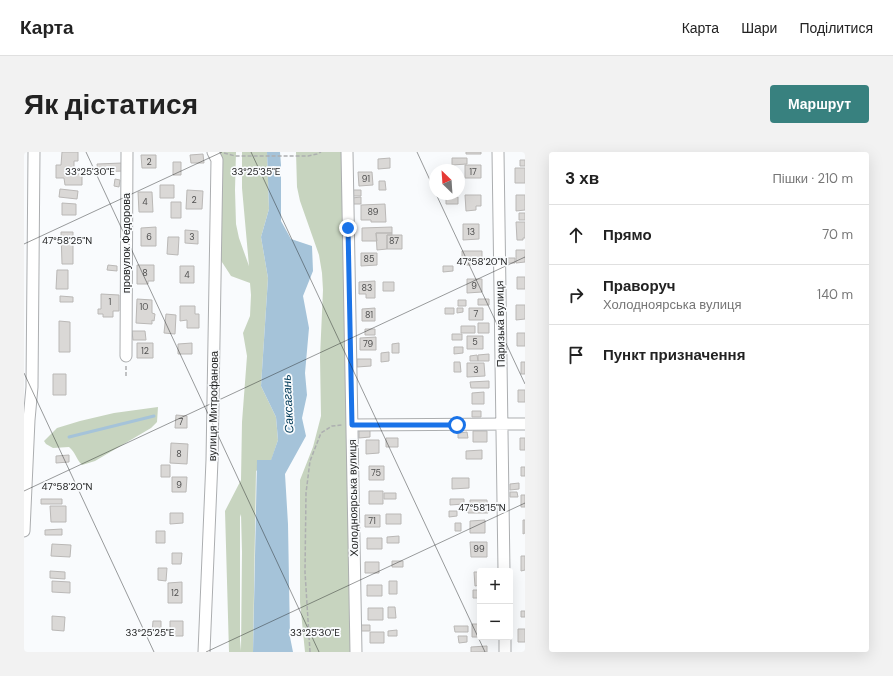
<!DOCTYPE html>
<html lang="uk">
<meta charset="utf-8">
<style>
:root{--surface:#fff;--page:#f2f2f2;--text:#222;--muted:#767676;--line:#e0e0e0;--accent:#38817f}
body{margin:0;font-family:"DM Sans",sans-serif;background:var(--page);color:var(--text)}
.controls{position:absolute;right:12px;bottom:12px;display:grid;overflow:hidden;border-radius:4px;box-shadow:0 4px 16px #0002}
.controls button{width:36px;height:36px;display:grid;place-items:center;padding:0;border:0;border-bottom:1px solid var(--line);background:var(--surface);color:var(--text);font:20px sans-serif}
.compass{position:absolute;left:405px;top:12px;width:36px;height:36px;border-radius:50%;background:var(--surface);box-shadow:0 4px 16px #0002;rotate:335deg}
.stop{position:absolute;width:12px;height:12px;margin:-9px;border:3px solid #1a73e8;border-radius:50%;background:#fff}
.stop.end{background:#1a73e8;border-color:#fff;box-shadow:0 1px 4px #0008}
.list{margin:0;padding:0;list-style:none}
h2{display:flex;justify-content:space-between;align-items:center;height:52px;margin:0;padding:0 16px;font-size:17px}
h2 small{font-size:13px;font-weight:400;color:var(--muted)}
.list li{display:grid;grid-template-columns:26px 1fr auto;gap:12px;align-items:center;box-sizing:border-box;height:60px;padding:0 16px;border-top:1px solid var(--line)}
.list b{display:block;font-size:15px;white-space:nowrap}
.list p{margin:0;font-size:13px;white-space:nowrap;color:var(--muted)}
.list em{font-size:13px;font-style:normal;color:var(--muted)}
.icon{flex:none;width:22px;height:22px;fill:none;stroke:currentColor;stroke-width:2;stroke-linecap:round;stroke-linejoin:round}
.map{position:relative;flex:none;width:501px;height:500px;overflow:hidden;border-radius:4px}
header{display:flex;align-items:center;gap:24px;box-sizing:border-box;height:56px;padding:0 20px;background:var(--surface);border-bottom:1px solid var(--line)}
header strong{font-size:19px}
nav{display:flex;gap:22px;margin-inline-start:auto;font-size:14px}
.intro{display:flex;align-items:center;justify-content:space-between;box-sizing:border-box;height:96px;padding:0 24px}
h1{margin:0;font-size:28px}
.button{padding:10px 18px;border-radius:4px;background:var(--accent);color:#fff;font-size:14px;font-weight:700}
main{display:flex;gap:24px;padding:0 24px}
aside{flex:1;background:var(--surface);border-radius:4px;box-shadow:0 4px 16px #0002}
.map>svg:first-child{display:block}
.green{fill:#c7d4bf;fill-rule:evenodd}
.water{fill:#a5c3d9}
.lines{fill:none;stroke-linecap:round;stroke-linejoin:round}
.stream{stroke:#a5c3d9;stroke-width:3}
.building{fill:#dad8d6;stroke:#bab8b6}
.street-casing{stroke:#acaeb0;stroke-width:13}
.path{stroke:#adafb0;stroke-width:1.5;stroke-dasharray:4 2;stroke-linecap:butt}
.street{stroke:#fff;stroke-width:11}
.route{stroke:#1a73e8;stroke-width:5}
.ticks{fill:none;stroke:#222323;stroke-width:1;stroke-opacity:0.45}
.labels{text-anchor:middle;stroke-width:3.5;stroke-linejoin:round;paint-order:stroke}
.number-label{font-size:9px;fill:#505050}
.street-label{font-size:11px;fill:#222323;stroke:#f9fbfd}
.water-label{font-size:12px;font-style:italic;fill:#013a58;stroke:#f9fbfd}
.ticks-label{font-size:10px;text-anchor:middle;fill:#222323;stroke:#f9fbfd;stroke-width:3.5;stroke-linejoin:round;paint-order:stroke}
</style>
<header>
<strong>Карта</strong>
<nav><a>Карта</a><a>Шари</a><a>Поділитися</a></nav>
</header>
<div class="intro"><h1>Як дістатися</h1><a class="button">Маршрут</a></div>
<main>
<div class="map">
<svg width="501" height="500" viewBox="0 0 501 500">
<rect width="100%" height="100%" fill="#f9fbfd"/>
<path class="green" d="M 191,0 L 212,0 L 211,38 L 212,72 L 215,86 L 225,114 L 218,36 L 218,0 L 243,0 L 245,57 L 237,85 L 244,126 L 237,234 L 252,265 L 254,288 L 247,309 L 232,319 L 229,500 L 205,500 L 201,359 L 217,328 L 218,270 L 223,204 L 219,181 L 226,164 L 227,143 L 226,131 L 207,124 L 196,107 ZM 217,362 L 218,400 L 217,499 L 216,488 L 216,365 Z
M 272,0 L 323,0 L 332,500 L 281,500 L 276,450 L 276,328 L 289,295 L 297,264 L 296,205 L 299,138 L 298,121 L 295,103 L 276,49 L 273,35 Z
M 134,255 L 133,270 L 127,276 L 71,309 L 58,313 C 52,307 52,301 45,295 L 29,296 L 22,292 L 20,289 L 33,276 L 56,269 L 90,261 Z"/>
<path class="water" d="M 243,0 L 256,0 L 257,13 L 257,69 L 267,87 L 288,94 L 289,119 L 279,144 L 285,176 L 281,221 L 283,243 L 278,266 L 282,284 L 261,322 L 264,372 L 266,485 L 269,500 L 229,500 L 233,308 L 247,308 L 254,288 L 252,265 L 237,234 L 244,126 L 237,85 L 245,57 Z"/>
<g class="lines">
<path class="stream" d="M 45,285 L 130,264"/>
</g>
<path class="building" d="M 38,0 L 54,0 L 54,9 L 50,9 L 50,22 L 58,22 L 58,33 L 41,33 L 40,26 L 32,26 L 32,13 L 37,13 Z
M 442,0 L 457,0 L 457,2 L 442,2 Z
M 179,2 L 180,11 L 167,11 L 166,3 Z
M 117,3 L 132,3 L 132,16 L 118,16 Z
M 366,6 L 366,16 L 354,17 L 354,7 Z
M 428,6 L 443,6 L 443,12 L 428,13 Z
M 496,8 L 501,8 L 501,14 L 496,14 Z
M 149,10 L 157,10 L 157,23 L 149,23 Z
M 98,11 L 99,19 L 74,20 L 73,12 Z
M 441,13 L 457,13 L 457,26 L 441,26 Z
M 491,16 L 501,16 L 501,31 L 491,31 Z
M 334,20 L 348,20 L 349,33 L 335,34 Z
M 91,27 L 96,28 L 95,35 L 90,34 Z
M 355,29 L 361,29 L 362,38 L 355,38 Z
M 136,33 L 150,33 L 150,46 L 136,46 Z
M 36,37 L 54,39 L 53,47 L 35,45 Z
M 163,38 L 179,39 L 178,57 L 162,57 Z
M 328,38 L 337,38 L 337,44 L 328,44 Z
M 114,40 L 128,40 L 129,60 L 115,60 Z
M 441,43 L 457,43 L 457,54 L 452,54 L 452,58 L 442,59 Z
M 492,43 L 501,43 L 501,58 L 492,59 Z
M 337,45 L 337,52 L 328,52 L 328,46 Z
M 422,45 L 434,45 L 434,52 L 422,52 Z
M 147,50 L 157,50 L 157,66 L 147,66 Z
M 38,51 L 52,52 L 52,63 L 38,63 Z
M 361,52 L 362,70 L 347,70 L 347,68 L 337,68 L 337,53 Z
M 495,61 L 501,61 L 501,68 L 495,68 Z
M 492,70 L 501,70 L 501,86 L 499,86 L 499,88 L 493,88 Z
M 439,72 L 455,72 L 455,87 L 439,88 Z
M 132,75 L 132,94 L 117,94 L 117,76 Z
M 368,75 L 368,81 L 352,81 L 353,89 L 338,89 L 338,76 Z
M 161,78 L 174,79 L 174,92 L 161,91 Z
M 37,80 L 49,80 L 49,112 L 38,112 Z
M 352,81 L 368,81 L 368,83 L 363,83 L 363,97 L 353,98 Z
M 363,83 L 378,83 L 378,97 L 363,97 Z
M 144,85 L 155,85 L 154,103 L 143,102 Z
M 492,98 L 501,98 L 501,110 L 492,111 Z
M 438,99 L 458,99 L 458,113 L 438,113 Z
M 337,101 L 353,101 L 353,113 L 337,114 Z
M 484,106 L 491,106 L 491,111 L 484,111 Z
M 84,113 L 93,114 L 93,119 L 83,118 Z
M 113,113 L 130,113 L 130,129 L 124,129 L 124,132 L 113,132 Z
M 156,114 L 170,114 L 170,131 L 156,131 Z
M 419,114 L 429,114 L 429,119 L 419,120 Z
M 33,118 L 44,118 L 44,137 L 32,137 Z
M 493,125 L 501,125 L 501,137 L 493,137 Z
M 443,127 L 458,127 L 458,140 L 443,141 Z
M 351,129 L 351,146 L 342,146 L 342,142 L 335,142 L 335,130 Z
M 359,130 L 370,130 L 370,139 L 359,139 Z
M 77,142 L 95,143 L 95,159 L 89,159 L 89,165 L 79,165 L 79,162 L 74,162 L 74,157 L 77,157 Z
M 36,144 L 49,145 L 49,150 L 36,150 Z
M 113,147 L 128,148 L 128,161 L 131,162 L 130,169 L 128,168 L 128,172 L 112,171 Z
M 454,147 L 465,147 L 465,153 L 454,153 Z
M 434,148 L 442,148 L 442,154 L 434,154 Z
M 492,153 L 501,153 L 501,167 L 492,168 Z
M 156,154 L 171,154 L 171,162 L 175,162 L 175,176 L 163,176 L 163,168 L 156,169 Z
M 351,156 L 351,169 L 338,169 L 338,157 Z
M 421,156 L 430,156 L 430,162 L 421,162 Z
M 433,156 L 439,156 L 439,160 L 433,161 Z
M 445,156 L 459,156 L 459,168 L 445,168 Z
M 142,162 L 152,163 L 151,182 L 140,181 Z
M 35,169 L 46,170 L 46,200 L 35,200 Z
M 454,171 L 465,171 L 465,181 L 454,181 Z
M 437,174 L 451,174 L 451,181 L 437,181 Z
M 341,177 L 351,177 L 351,183 L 341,183 Z
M 108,179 L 121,179 L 122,188 L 109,188 Z
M 493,181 L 501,181 L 501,194 L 493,194 Z
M 428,182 L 438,182 L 438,188 L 428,188 Z
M 443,184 L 459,184 L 459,197 L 443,197 Z
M 352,185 L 352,198 L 336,198 L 336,186 Z
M 113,191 L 129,191 L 129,206 L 113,206 Z
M 168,191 L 168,202 L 154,202 L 154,192 Z
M 375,191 L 375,201 L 368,201 L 368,192 Z
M 430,195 L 439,195 L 439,201 L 430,202 Z
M 365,200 L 365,209 L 357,210 L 357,201 Z
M 465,202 L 465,209 L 454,209 L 454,203 Z
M 453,203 L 454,209 L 446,209 L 446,204 Z
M 333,207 L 347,207 L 347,214 L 333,215 Z
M 430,210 L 436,210 L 437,220 L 430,220 Z
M 497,210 L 501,210 L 501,222 L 497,222 Z
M 443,211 L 460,211 L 461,224 L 443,225 Z
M 29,222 L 42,222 L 42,243 L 29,243 Z
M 465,229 L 465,236 L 447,236 L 446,230 Z
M 494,238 L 501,238 L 501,250 L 494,250 Z
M 460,240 L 460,252 L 448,252 L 448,241 Z
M 448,259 L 457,259 L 457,265 L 448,265 Z
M 152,263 L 163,264 L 163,276 L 151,276 Z
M 335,278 L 346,278 L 346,285 L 335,286 Z
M 449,279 L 463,279 L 463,290 L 449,290 Z
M 443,280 L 444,286 L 434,286 L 434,281 Z
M 362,286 L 374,286 L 374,295 L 362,295 Z
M 496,286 L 501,286 L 501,298 L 496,298 Z
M 342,288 L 355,288 L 355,301 L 342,302 Z
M 147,291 L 164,292 L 163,312 L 146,311 Z
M 458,298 L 458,307 L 442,307 L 442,299 Z
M 45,303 L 45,310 L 32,311 L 32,304 Z
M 137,313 L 146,313 L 146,325 L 137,325 Z
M 345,314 L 360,314 L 360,328 L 345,328 Z
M 497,315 L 501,315 L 501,324 L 497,324 Z
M 148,325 L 163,325 L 162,340 L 148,340 Z
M 428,326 L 445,326 L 445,336 L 428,337 Z
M 495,331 L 495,337 L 486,338 L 486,332 Z
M 345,339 L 359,339 L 359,352 L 345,352 Z
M 486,340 L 493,340 L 494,345 L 486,345 Z
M 360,341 L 372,341 L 372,347 L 360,347 Z
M 497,343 L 501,343 L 501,355 L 497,355 Z
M 17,347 L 38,347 L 38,352 L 17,352 Z
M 426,347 L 440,347 L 440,352 L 426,353 Z
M 446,348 L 463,348 L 464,361 L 444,361 L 443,355 L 446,355 Z
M 26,354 L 42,354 L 42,370 L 27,370 Z
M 425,359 L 433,359 L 433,364 L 425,365 Z
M 146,361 L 159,361 L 159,371 L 146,372 Z
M 362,362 L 377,362 L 377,372 L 362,372 Z
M 341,363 L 356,363 L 356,375 L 341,375 Z
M 461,368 L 461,381 L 446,381 L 446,369 Z
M 499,368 L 501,368 L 501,381 L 499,382 Z
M 431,371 L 437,371 L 437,379 L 431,379 Z
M 38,377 L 38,383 L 21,383 L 21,378 Z
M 132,379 L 141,379 L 141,391 L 132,391 Z
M 375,384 L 375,391 L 363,391 L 363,385 Z
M 343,386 L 358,386 L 358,397 L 343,397 Z
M 446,390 L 463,390 L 463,405 L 447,405 Z
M 28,392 L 47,393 L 46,405 L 27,404 Z
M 148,401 L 158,401 L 157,412 L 148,412 Z
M 497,404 L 501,404 L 501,418 L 497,419 Z
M 368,409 L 379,409 L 379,415 L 368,415 Z
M 341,410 L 355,410 L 355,421 L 341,421 Z
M 134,416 L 143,416 L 142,429 L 134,428 Z
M 26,419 L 41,420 L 41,427 L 26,426 Z
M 450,420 L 456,420 L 456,433 L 451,434 Z
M 28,429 L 46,430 L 46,441 L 28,440 Z
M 365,429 L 373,429 L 373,442 L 365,442 Z
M 158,430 L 158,451 L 144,451 L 144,431 Z
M 343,433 L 358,433 L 358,444 L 343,444 Z
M 449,438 L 456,438 L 456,446 L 449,446 Z
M 364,455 L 371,455 L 372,466 L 364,466 Z
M 344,456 L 359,456 L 359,468 L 344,468 Z
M 497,459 L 501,459 L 501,465 L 497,465 Z
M 28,464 L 41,465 L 40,479 L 28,478 Z
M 129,469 L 137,469 L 137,482 L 128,482 Z
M 146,469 L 159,469 L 159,484 L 146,484 Z
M 448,472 L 456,472 L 456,485 L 448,485 Z
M 336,473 L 346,473 L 346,479 L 336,479 Z
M 430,474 L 444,474 L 444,480 L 431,480 Z
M 494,477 L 501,477 L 501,490 L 494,490 Z
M 373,478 L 373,484 L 364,484 L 364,479 Z
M 346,480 L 360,480 L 360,491 L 346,491 Z
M 434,484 L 443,484 L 443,490 L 435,491 Z
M 463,494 L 463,500 L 447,500 L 447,495 Z"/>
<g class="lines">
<g class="street-casing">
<path id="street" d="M 323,0 L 332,500
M 474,0 L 480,419
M 102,204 L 103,0
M 328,273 L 501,272
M 0,379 L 5,268 L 8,235 L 10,0
M 481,485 L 481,500
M 180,500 L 188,308 L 193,8 L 189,0"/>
</g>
<path class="path" d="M 200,1 L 211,4 L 284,4 L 293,2 L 297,0
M 102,214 L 102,224
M 286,500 L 281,420 L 282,341 L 286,309 L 297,281 L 308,274 L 318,273"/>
<use href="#street" class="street"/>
</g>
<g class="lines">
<path class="route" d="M 324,76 L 328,273 L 433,273"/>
</g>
<path class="ticks" d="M 62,0 L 295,500M 227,0 L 461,500M 393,0 L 411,39M 412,42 L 501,232M 0,92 L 198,0M 0,221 L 130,500M 0,339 L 501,105M 182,500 L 501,351"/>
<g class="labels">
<g class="number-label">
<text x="125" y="13">2</text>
<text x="449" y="23">17</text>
<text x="342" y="30">91</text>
<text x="170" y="51">2</text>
<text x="121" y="53">4</text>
<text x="349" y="63">89</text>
<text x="447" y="83">13</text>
<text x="125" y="88">6</text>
<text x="168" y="88">3</text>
<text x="370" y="92">87</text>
<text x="345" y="110">85</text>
<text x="121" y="124">8</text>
<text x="163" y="126">4</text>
<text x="450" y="137">9</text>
<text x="343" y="139">83</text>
<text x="86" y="153">1</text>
<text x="120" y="158">10</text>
<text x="452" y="165">7</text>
<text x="345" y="166">81</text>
<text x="451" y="193">5</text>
<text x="344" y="195">79</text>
<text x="121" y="202">12</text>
<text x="452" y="221">3</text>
<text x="157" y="273">7</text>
<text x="155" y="305">8</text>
<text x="352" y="324">75</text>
<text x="155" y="336">9</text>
<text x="348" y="372">71</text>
<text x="455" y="400">99</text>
<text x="151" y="444">12</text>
</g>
<g class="street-label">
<text transform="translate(102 91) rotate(-90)" y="4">провулок Федорова</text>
<text transform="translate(476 172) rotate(-91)" y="4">Паризька вулиця</text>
<text transform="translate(189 254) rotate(-89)" y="4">вулиця Митрофанова</text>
<text transform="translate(329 346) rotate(-91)" y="4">Холодноярська вулиця</text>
</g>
<g class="water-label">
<text transform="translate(264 252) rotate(-93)" y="4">Саксагань</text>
</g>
</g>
<g class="ticks-label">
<text x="66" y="23">33°25'30"E</text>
<text x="232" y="23">33°25'35"E</text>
<text x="43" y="92">47°58'25"N</text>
<text x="458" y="113">47°58'20"N</text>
<text x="43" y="338">47°58'20"N</text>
<text x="458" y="359">47°58'15"N</text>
<text x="126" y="484">33°25'25"E</text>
<text x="291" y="484">33°25'30"E</text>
</g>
</svg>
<div class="controls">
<button>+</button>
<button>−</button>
</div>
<svg class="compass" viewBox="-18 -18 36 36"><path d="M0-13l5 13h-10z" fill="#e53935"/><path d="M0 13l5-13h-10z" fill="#767676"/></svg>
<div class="stop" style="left:433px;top:273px"></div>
<div class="stop end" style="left:324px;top:76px"></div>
</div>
<aside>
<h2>3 хв<small>Пішки · 210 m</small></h2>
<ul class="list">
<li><svg class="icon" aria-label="ahead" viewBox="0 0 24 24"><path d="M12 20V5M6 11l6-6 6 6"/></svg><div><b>Прямо</b></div><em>70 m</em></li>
<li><svg class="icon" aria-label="right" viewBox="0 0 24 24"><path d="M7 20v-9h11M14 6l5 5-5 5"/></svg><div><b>Праворуч</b><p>Холодноярська вулиця</p></div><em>140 m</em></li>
<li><svg class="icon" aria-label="arrive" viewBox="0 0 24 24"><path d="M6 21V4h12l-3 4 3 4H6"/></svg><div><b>Пункт призначення</b></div></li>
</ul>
</aside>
</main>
